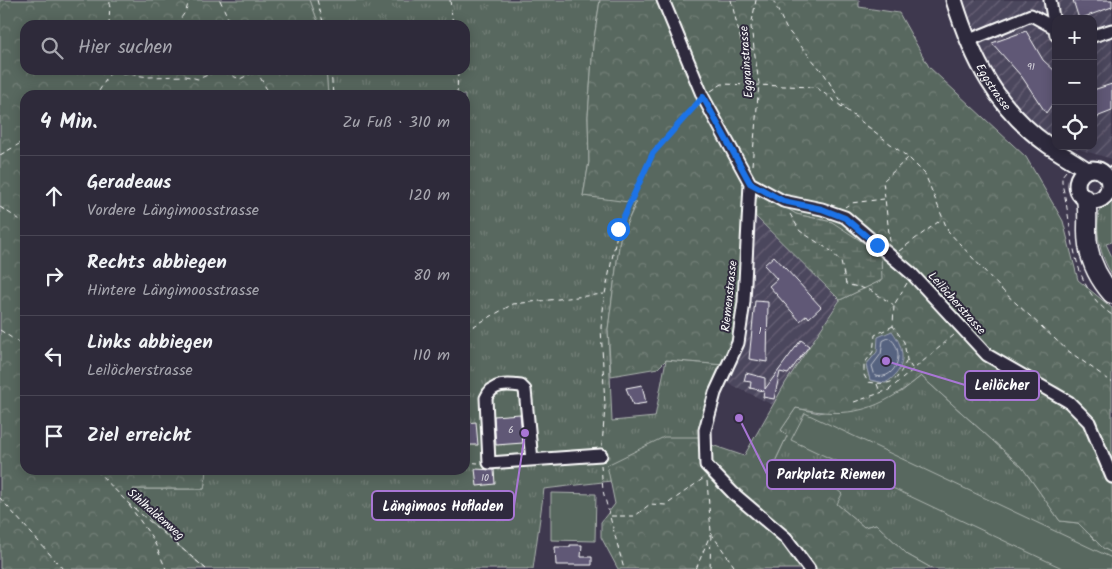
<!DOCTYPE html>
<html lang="de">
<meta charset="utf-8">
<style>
:root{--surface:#2e2a3a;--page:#363242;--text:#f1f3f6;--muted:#a7a7af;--line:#494654}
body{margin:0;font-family:Kalam,sans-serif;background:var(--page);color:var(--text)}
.controls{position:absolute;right:15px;top:15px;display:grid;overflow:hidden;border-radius:10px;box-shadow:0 2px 12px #0003}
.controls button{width:45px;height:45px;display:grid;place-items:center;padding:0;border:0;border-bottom:1px solid var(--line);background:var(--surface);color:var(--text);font:25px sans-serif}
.stop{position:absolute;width:15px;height:15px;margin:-11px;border:4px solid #1a73e8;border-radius:50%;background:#fff}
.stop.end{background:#1a73e8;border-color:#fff;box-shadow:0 1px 5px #0008}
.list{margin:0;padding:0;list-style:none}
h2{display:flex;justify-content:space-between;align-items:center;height:65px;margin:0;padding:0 20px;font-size:21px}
h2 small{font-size:16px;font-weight:400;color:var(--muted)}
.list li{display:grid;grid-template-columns:32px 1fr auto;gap:15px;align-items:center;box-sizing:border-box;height:80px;padding:0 20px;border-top:1px solid var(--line)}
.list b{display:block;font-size:19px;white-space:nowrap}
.list p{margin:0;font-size:16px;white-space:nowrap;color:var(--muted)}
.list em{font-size:16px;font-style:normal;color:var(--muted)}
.icon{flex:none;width:28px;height:28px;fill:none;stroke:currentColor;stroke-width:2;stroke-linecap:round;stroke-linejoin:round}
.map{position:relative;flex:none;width:1112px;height:569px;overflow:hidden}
.search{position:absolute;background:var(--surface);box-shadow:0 2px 12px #0003;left:20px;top:20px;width:450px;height:55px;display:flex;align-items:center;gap:12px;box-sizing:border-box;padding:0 18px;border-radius:15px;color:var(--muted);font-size:19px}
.panel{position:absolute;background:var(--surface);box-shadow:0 2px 12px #0003;left:20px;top:90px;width:450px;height:385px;border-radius:15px}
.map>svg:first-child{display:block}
.industrial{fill:url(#industrial-furrows)}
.grass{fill:url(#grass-tufts);stroke:#acb4af}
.forest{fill:url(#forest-crowns);stroke:#acb4af;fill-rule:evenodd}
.wetland{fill:url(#wetland-marsh);stroke:#acb4af}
.green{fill:#59685f;stroke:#acb4af}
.water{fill:#576380;stroke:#9aa1b3}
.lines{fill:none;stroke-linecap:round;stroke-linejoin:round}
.shore{stroke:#bcc1cc;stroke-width:1}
.building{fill:#605976;stroke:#fff}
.minor-casing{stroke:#fff;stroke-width:15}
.major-casing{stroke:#fff;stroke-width:19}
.highway-casing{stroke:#fff;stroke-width:21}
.path{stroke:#fff;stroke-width:1;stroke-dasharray:5 4;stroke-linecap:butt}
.minor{stroke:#2f2a3d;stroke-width:11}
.major{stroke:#2f2a3d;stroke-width:15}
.highway{stroke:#2f2a3d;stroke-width:18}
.route{stroke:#1a73e8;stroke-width:6}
.labels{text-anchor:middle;stroke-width:4;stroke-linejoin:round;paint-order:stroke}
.number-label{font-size:10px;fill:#d7d6dd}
.street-label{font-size:12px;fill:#fff;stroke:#2f2a3d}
.leader{fill:none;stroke:#a976d5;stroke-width:2}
.callout-dot{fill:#a976d5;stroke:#2f2a3d;stroke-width:2}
.callout{fill:#2f2a3d;stroke:#a976d5;stroke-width:2}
.callout-label{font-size:14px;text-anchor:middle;font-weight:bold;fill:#fff}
</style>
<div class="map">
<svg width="1112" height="569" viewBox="0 0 1112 569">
<defs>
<pattern id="industrial-furrows" width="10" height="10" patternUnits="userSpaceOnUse" patternTransform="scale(1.25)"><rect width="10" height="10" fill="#4c465d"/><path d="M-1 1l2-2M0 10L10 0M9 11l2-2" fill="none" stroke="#676275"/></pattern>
<pattern id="grass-tufts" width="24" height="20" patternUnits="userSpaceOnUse" patternTransform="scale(1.25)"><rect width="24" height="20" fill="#59685f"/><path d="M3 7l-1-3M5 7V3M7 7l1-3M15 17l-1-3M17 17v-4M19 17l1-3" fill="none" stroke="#727f77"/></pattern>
<pattern id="forest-crowns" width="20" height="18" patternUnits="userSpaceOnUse" patternTransform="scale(1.25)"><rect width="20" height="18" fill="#59685f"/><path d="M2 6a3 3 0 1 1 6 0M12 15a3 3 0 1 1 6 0" fill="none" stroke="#727f77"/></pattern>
<pattern id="wetland-marsh" width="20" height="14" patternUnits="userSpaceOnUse" patternTransform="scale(1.25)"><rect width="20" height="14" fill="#59685f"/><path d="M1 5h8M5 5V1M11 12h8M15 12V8" fill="none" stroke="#727f77"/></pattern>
</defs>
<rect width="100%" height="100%" fill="#3e384e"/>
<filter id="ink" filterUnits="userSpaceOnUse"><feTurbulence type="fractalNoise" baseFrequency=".02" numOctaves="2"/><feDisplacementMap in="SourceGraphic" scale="10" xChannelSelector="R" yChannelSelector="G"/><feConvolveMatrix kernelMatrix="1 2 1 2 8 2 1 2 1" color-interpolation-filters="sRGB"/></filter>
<g filter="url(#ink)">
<path class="industrial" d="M 962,0 L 1112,0 L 1112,159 L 1068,146 L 1093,146 L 1093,19 L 1056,19 L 1056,138 L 1020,115 L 1009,102 L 976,49 Z
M 747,208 L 840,300 L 773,405 L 724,381 Z"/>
<path class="grass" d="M 310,0 L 600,0 L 593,45 L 588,116 L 589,162 L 583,196 L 636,202 L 620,239 L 608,329 L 612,421 L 655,417 L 666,360 L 724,365 L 708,431 L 709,444 L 608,465 L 611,481 L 544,489 L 533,569 L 206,569 L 152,523 L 132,489 L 204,489 L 207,470 L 465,470 L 465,95 L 328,95 L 326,70 L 465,70 L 465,25 L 319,25 Z
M 1112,193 L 1112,242 L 1106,244 L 1112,257 L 1112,274 C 1100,257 1094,229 1100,209 C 1102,203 1109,198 1112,193 Z
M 921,376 L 1022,467 L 1060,521 L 1078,523 L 1103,548 L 1112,553 L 1112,569 L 933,569 L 908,555 L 876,524 L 864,527 L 837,504 L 818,473 L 806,483 L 772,468 L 787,436 L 781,430 L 796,408 L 819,413 L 901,392 Z"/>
<path class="forest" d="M 0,0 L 310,0 L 319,25 L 25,25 L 25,70 L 326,70 L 328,95 L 25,95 L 25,470 L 207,470 L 204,489 L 133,489 L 152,523 L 206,569 L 0,569 Z
M 600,0 L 859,0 L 859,7 L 899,13 L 929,67 L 1026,157 L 1063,221 L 1078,280 L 1112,308 L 1112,553 L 1103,548 L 1078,523 L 1060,521 L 1022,467 L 921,376 C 878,411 851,419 796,408 L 781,430 L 787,436 L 772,468 L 806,483 L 818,473 L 842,494 L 837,504 L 864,527 L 876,524 L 908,555 L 933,569 L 618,569 L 601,537 L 601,522 L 615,504 L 607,465 L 664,437 L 700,437 L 709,444 L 744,456 L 786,382 L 840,300 L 882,280 L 832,222 L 796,214 L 762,193 L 747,208 C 743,256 746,322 724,365 L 666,360 L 658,368 L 611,376 L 608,329 L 620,239 L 636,203 L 583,196 L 589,162 L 588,116 L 593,45 ZM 877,352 L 886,383 L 870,380 L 866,365 Z"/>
<path class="wetland" d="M 762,193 L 796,214 L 832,222 L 881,254 L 882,280 L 840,300 L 747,208 Z"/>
<path class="green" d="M 805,413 L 1112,558 L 1112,569 L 1064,569 L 791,440 Z
M 551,493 L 596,494 L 595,541 L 551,540 Z"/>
<path class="water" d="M 892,331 C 906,349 907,371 885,383 L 870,380 L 866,365 L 877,352 L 878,337 Z"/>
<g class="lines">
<path class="shore" d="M 889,338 C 906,348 898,381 875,376 L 872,366 L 881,354 L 883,341 Z"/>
</g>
<path class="building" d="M 1073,0 L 1112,0 L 1112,7 L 1079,19 Z
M 1026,31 L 1043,60 L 1056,72 L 1056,99 L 1046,113 L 1022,77 L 992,43 Z
M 1112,84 L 1112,111 L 1099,116 L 1093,126 L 1093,90 Z
M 774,256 L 821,307 L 809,318 L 807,315 L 800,321 L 769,286 L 777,279 L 764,265 Z
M 755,301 L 768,302 L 767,362 L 749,359 Z
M 801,340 L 809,346 L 788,374 L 780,372 L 774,399 L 763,397 L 764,391 L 750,388 L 751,382 L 744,381 L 746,373 L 765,378 L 765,389 Z
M 642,385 L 646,403 L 633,405 L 626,388 Z
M 520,414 L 523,443 L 496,445 L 494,416 Z
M 476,422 L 478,445 L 465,445 L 465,423 Z
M 475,469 L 494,470 L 495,484 L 477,486 Z
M 570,545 L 582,545 L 581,557 L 592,557 L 592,565 L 556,565 L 555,547 L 570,547 Z"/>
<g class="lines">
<g class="minor-casing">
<path id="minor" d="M 663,0 L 703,97 L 750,183
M 1050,0 L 1056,35
M 1093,36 L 1112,30
M 967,41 L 1031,15 L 1053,27
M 750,183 L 783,201 L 822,209 L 845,217 L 912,274 L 987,355 L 1069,402 L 1089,422 L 1112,477
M 750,183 L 744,302 L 738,343 L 715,393 L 705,430 L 706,465 L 733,493 L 786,538 L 809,569
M 532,460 L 525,390 L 521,386 C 507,384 492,383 486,398 L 489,463 L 601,455"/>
</g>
<g class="major-casing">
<g id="major">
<path id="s1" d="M 954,0 C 972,59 997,109 1048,145 C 1061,154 1074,161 1087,170"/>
<circle cx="1093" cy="185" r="16"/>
</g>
</g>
<g class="highway-casing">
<path id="highway" d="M 1086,199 C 1088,210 1087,220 1087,231 C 1087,255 1096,276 1112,294"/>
</g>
<path class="path" d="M 220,0 L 231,25
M 317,0 L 324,25
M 450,0 L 453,25
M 731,0 L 742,45 L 754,50
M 773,0 L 786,28 L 825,75 L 844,107
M 109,25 L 110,0
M 176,25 L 186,11 L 189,0
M 226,70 L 230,75 L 240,79 L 250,74 L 251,70
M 256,70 L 270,95
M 331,70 L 333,95
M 113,72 L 149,77 L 186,76 L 198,79 L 220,70
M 711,91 L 722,84 L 816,87 L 909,158 L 925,174 L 948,231 L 1005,293 L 1067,350 L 1112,382
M 91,95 L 99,91 L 112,70
M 457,95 L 458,70
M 0,155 L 21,143 L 25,138
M 752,165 L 759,84 L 751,27 L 756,0
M 1066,171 L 1062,176 L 1062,184 C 1074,230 1069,285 1112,315
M 0,207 L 25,223
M 845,207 L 851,203 L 884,199
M 790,214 L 800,231 L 831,251 L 841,262 L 846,284 L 870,290 L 894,305
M 890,242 L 883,181 L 908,158
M 899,251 L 942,219
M 907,283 L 894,305 L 893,326 L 904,342 L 907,360 L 912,368
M 893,326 L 875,335 L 873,352 L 864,364 L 864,375 L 868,382 C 894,386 896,382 907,360
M 0,330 L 25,347
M 465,331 L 513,304 L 604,294
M 877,384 L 880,392
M 854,402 L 889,390 L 954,335
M 602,446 L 605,406 L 601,327 L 605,294 L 618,229 L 653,153 L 695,106
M 465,462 L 478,463
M 601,465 L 603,491 L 624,569
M 96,470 L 128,503 L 206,569
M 707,481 L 711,532 L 710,569
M 0,498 L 63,569
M 129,505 L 153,539 L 166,569
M 611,516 L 635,516 L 650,504 L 666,505 L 704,478
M 711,533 L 736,569
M 696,569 L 710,535"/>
<use href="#minor" class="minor"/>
<use href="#major" class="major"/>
<use href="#highway" class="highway"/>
</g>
</g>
<g class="lines" filter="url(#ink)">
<path class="route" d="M 618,229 L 653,153 L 703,97 L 750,183 L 783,201 L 822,209 L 845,218 L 877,245"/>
</g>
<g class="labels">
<g class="number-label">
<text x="1031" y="70">91</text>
<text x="760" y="334">1</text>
<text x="511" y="433">6</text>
<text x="485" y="481">10</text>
</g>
<g class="street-label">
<text transform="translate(746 62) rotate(-94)" y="4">Eggrainstrasse</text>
<text dy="4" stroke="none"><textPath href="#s1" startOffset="96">Eggstrasse</textPath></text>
<text transform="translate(729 296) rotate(-84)" y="4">Riemenstrasse</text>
<text transform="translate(957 303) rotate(48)" y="4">Leilöcherstrasse</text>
<text transform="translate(156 514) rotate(41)" y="4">Sihlhaldenweg</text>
</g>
</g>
<path class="leader" d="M886 361L965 385M739 418L767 474M525 433L514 506"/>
<g class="callout-dot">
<circle cx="886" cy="361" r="5"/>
<circle cx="739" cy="418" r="5"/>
<circle cx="525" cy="433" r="5"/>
</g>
<g class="callout">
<rect x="965" y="371" width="74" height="29" rx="5"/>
<rect x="767" y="460" width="128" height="29" rx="5"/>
<rect x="372" y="491" width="142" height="29" rx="5"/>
</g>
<g class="callout-label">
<text x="1002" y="390">Leilöcher</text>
<text x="831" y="479">Parkplatz Riemen</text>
<text x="443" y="511">Längimoos Hofladen</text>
</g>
</svg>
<div class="controls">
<button>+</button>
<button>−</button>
<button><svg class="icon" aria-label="locate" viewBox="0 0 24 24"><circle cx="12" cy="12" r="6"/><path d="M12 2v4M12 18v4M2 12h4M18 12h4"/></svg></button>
</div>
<div class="stop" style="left:618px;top:229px"></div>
<div class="stop end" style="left:877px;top:245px"></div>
<div class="search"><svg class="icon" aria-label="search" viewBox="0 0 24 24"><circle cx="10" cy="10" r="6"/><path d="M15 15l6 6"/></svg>Hier suchen</div>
<section class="panel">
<h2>4 Min.<small>Zu Fuß · 310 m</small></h2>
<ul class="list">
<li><svg class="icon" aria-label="ahead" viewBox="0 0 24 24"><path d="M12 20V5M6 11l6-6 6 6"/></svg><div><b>Geradeaus</b><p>Vordere Längimoosstrasse</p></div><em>120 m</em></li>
<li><svg class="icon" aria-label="right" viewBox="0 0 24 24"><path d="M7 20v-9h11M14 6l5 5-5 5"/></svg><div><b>Rechts abbiegen</b><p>Hintere Längimoosstrasse</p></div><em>80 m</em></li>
<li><svg class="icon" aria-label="left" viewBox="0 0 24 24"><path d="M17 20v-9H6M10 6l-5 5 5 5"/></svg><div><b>Links abbiegen</b><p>Leilöcherstrasse</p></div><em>110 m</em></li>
<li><svg class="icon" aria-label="arrive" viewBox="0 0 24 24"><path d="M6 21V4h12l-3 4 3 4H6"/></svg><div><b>Ziel erreicht</b></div></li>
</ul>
</section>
</div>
